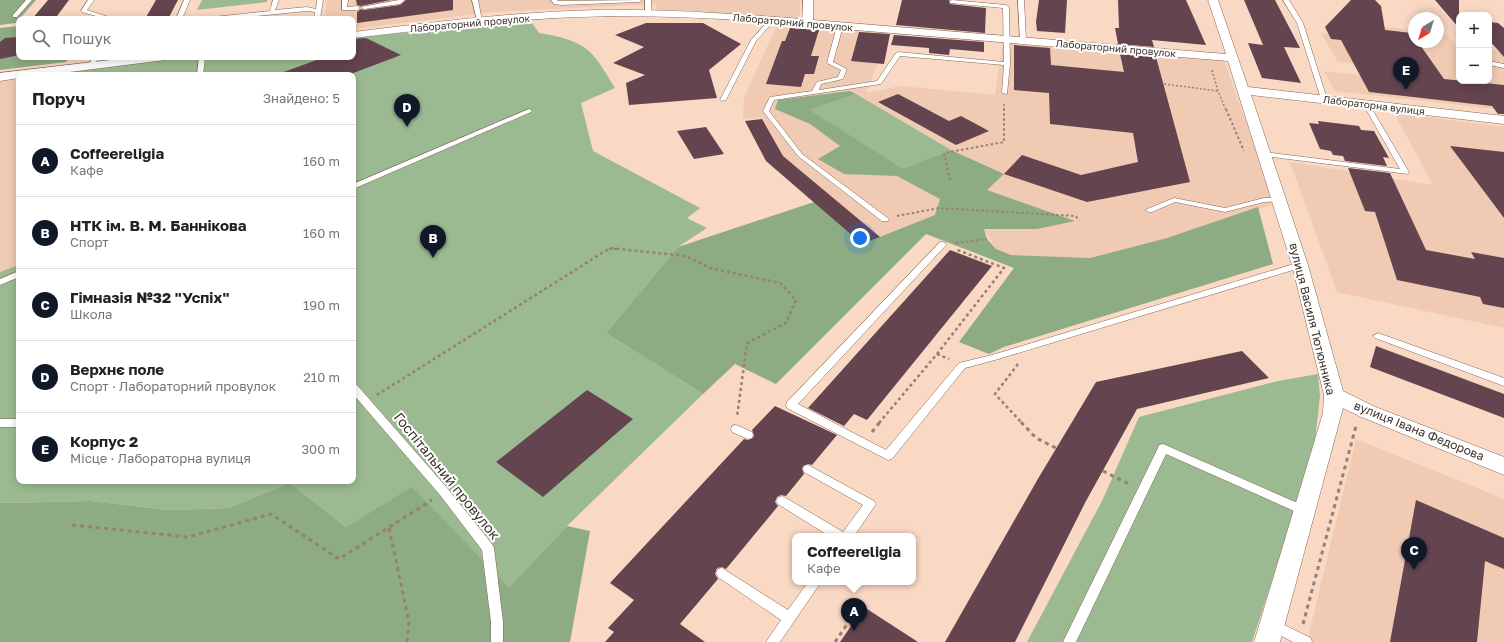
<!DOCTYPE html>
<html lang="uk">
<meta charset="utf-8">
<style>
:root{--surface:#fff;--page:#f2f2f2;--text:#222;--muted:#767676;--line:#e0e0e0;--accent:#111827}
body{margin:0;font-family:"Golos Text",sans-serif;background:var(--page);color:var(--text)}
.controls{position:absolute;right:12px;top:12px;display:grid;overflow:hidden;border-radius:8px;box-shadow:0 2px 10px #0003}
.controls button{width:36px;height:36px;display:grid;place-items:center;padding:0;border:0;border-bottom:1px solid var(--line);background:var(--surface);color:var(--text);font:20px sans-serif}
.compass{position:absolute;left:1408px;top:12px;width:36px;height:36px;border-radius:50%;background:var(--surface);box-shadow:0 2px 10px #0003;rotate:218deg}
.you{position:absolute;left:860px;top:238px;width:14px;height:14px;margin:-10px;border:3px solid #fff;border-radius:50%;background:#1a73e8;box-shadow:0 0 0 6px #1a73e833}
.badge{display:grid;place-items:center;width:26px;height:26px;border-radius:50%;background:var(--accent);color:#fff;font-size:13px;font-weight:700}
.pin{position:absolute;translate:-50% -33px;filter:drop-shadow(0 1px 2px #0008)}
.pin::after{content:'';position:absolute;top:21px;width:14px;height:12px;background:inherit;clip-path:polygon(0 0,100% 0,50% 100%)}
.popup{position:absolute;left:792px;top:533px;width:124px;height:52px;box-sizing:border-box;display:grid;place-content:center;border-radius:8px;background:var(--surface);filter:drop-shadow(0 1px 3px #0005);font-size:13px;white-space:nowrap;color:var(--muted)}
.popup b{font-size:15px;color:var(--text)}
.popup::after{content:'';position:absolute;left:50%;top:100%;margin-left:-8px;border:8px solid transparent;border-top-color:var(--surface)}
.list{margin:0;padding:0;list-style:none}
h2{display:flex;justify-content:space-between;align-items:center;height:52px;margin:0;padding:0 16px;font-size:17px}
h2 small{font-size:13px;font-weight:400;color:var(--muted)}
.list li{display:grid;grid-template-columns:26px 1fr auto;gap:12px;align-items:center;box-sizing:border-box;height:72px;padding:0 16px;border-top:1px solid var(--line)}
.list b{display:block;font-size:15px;white-space:nowrap}
.list p{margin:0;font-size:13px;white-space:nowrap;color:var(--muted)}
.list em{font-size:13px;font-style:normal;color:var(--muted)}
.icon{flex:none;width:22px;height:22px;fill:none;stroke:currentColor;stroke-width:2;stroke-linecap:round;stroke-linejoin:round}
.map{position:relative;flex:none;width:1504px;height:642px;overflow:hidden}
.search{position:absolute;background:var(--surface);box-shadow:0 2px 10px #0003;left:16px;top:16px;width:340px;height:44px;display:flex;align-items:center;gap:10px;box-sizing:border-box;padding:0 14px;border-radius:8px;color:var(--muted);font-size:15px}
.panel{position:absolute;background:var(--surface);box-shadow:0 2px 10px #0003;left:16px;top:72px;width:340px;height:412px;border-radius:8px}
.map>svg:first-child{display:block}
.built{fill:#f0cab2}
.green{fill:#9cba92}
.forest{fill:#8dac83}
.building{fill:#63444f}
.lines{fill:none;stroke-linecap:round;stroke-linejoin:round}
.service-casing{stroke:#836755;stroke-width:1}
.minor-casing{stroke:#836755;stroke-width:1}
.path-far3{stroke:#968073;stroke-width:1.5;stroke-dasharray:2 2;stroke-linecap:butt}
.path-far2{stroke:#968073;stroke-width:2;stroke-dasharray:2.5 2.5;stroke-linecap:butt}
.path-far1{stroke:#968073;stroke-width:2.5;stroke-dasharray:3 3;stroke-linecap:butt}
.path{stroke:#968073;stroke-width:3;stroke-dasharray:4 4;stroke-linecap:butt}
.service{fill:#fff;fill-rule:evenodd}
.minor{fill:#fff;fill-rule:evenodd}
.labels{text-anchor:middle;stroke-width:4;stroke-linejoin:round;paint-order:stroke}
.far-street-label{font-size:10px;fill:#3f322b;stroke:#fff}
.street-label{font-size:12px;fill:#3f322b;stroke:#fff}
.near-street-label{font-size:14px;fill:#3f322b;stroke:#fff}
</style>
<div class="map">
<svg width="1504" height="642" viewBox="0 0 1504 642">
<rect width="100%" height="100%" fill="#f9d8c4"/>
<path class="built" d="M 327,0 L 800,0 L 800,15 L 796,18 L 785,19 L 655,11 L 657,4 L 493,12 L 353,29 L 353,19 L 325,19 Z
M 1367,25 L 1414,30 L 1414,42 L 1438,42 L 1438,32 L 1445,33 L 1457,47 L 1459,47 L 1459,81 L 1489,81 L 1489,50 L 1504,52 L 1504,110 L 1335,91 L 1324,71 L 1393,79 L 1386,67 L 1338,62 L 1321,33 L 1375,38 Z
M 776,27 L 859,31 L 851,60 L 878,63 L 866,93 L 900,86 L 995,95 L 1003,40 L 1224,60 L 1275,204 L 1167,238 L 1090,258 L 1011,255 L 996,249 L 984,229 L 935,215 L 880,237 L 783,156 L 760,117 L 743,119 L 744,97 Z
M 19,76 L 19,265 L 0,272 L 0,79 Z
M 1394,113 L 1504,127 L 1504,328 L 1337,292 L 1290,162 L 1433,185 Z
M 1356,439 L 1504,499 L 1504,642 L 1307,642 Z"/>
<path class="green" d="M 202,0 L 267,0 L 267,2 L 197,10 Z
M 532,23 L 539,33 C 557,36 579,40 592,54 C 601,64 608,77 615,88 L 581,103 L 593,151 L 700,208 L 687,218 L 707,228 L 678,247 L 606,333 L 703,394 L 567,526 L 509,587 L 412,488 L 346,527 L 290,483 L 228,508 L 169,510 L 90,501 L 0,503 L 0,272 L 19,265 L 19,481 L 353,481 L 353,75 L 66,75 L 68,70 L 184,57 L 353,57 L 353,38 L 458,27 Z
M 856,94 L 951,150 L 903,170 L 810,110 Z
M 1318,374 L 1320,396 L 1314,451 L 1252,642 L 1027,642 L 1103,499 L 1139,417 L 1278,381 Z"/>
<path class="forest" d="M 0,0 L 36,0 L 16,23 L 0,25 Z
M 19,26 L 19,57 L 69,57 L 66,62 L 0,70 L 0,28 Z
M 850,91 L 856,94 L 810,110 L 903,169 L 951,150 L 1004,174 L 987,190 L 1075,221 L 1037,229 L 984,229 L 987,239 L 996,249 L 1011,255 L 1090,258 L 1167,238 L 1258,207 L 1273,264 L 1004,347 L 989,354 L 959,342 L 1014,268 L 926,234 L 776,384 L 735,364 L 703,394 L 606,333 L 678,247 L 814,202 L 862,244 L 935,215 L 940,199 L 897,176 L 844,174 L 818,159 L 840,146 L 810,124 L 775,109 L 778,100 Z
M 290,483 L 346,527 L 412,487 L 509,587 L 567,526 L 590,531 L 570,642 L 0,642 L 0,503 L 90,501 L 169,510 L 228,508 Z"/>
<path class="building" d="M 48,0 L 69,0 L 57,16 L 32,19 Z
M 156,0 L 178,0 L 168,19 L 145,19 Z
M 356,0 L 391,0 L 360,6 L 357,5 Z
M 406,0 L 453,0 L 453,10 L 357,23 L 357,12 L 361,9 L 364,10 L 400,5 Z
M 902,0 L 949,0 L 950,4 L 986,8 L 985,33 L 896,25 Z
M 1039,0 L 1067,0 L 1065,33 L 1037,31 L 1036,22 Z
M 1118,0 L 1186,0 L 1206,45 L 1152,40 L 1154,47 L 1118,44 L 1115,28 L 1119,28 Z
M 1244,0 L 1275,0 L 1300,48 L 1284,47 L 1301,83 L 1262,78 L 1248,43 L 1263,45 Z
M 1351,0 L 1375,0 L 1381,6 L 1385,30 L 1412,33 L 1414,36 L 1414,42 L 1418,42 L 1444,79 L 1504,85 L 1504,114 L 1498,114 L 1492,106 L 1369,92 L 1341,40 L 1331,39 L 1325,27 Z
M 1435,0 L 1459,0 L 1459,28 Z
M 1489,22 L 1498,23 L 1504,28 L 1504,57 L 1489,40 Z
M 646,23 L 703,23 L 741,44 L 709,70 L 717,98 L 629,105 L 626,83 L 645,75 L 613,63 L 644,47 L 615,35 Z
M 790,28 L 819,30 L 811,56 L 819,56 L 814,74 L 805,74 L 801,87 L 766,84 L 782,41 L 785,41 Z
M 859,32 L 890,34 L 884,64 L 851,61 Z
M 894,35 L 984,42 L 984,52 L 950,49 L 949,55 L 929,53 L 929,48 L 891,45 Z
M 19,37 L 19,55 L 0,59 L 0,42 L 5,38 Z
M 366,38 L 401,55 L 348,75 L 281,75 L 281,73 L 325,57 L 353,57 L 353,39 Z
M 1014,45 L 1050,48 L 1051,65 L 1124,72 L 1120,54 L 1156,57 L 1190,182 L 1087,202 L 1004,174 L 1022,155 L 1081,175 L 1138,162 L 1133,133 L 1050,124 L 1049,93 L 1014,90 Z
M 898,94 L 949,121 L 961,116 L 989,131 L 956,145 L 878,102 Z
M 762,119 L 783,156 L 880,237 L 862,244 L 766,161 L 745,121 Z
M 1318,121 L 1359,126 L 1361,130 L 1374,131 L 1389,158 L 1383,157 L 1387,166 L 1345,161 L 1343,156 L 1333,155 L 1331,151 L 1320,149 L 1309,123 L 1319,124 Z
M 706,127 L 724,154 L 694,159 L 677,131 Z
M 1450,146 L 1504,152 L 1504,218 Z
M 1348,168 L 1390,173 L 1426,250 L 1475,259 L 1471,252 L 1504,258 L 1504,308 L 1483,304 L 1480,297 L 1397,280 L 1375,212 L 1365,211 Z
M 950,250 L 992,266 L 867,420 L 854,414 L 844,426 L 808,408 Z
M 1376,346 L 1504,394 L 1504,418 L 1370,367 Z
M 1242,351 L 1269,378 L 1137,409 L 1086,501 L 1015,642 L 945,642 L 1039,477 L 1096,382 Z
M 587,390 L 633,419 L 543,497 L 496,462 Z
M 775,406 L 837,435 L 812,465 L 808,464 L 803,466 L 802,469 L 804,474 L 786,496 L 781,495 L 777,497 L 775,502 L 778,506 L 726,569 L 722,567 L 717,568 L 715,574 L 718,579 L 680,624 L 705,642 L 605,642 L 614,632 L 608,628 L 634,600 L 610,583 L 744,439 L 748,440 L 753,438 L 754,435 L 752,430 Z
M 1416,500 L 1504,538 L 1504,569 L 1485,561 L 1477,642 L 1390,642 Z
M 864,607 L 918,642 L 840,642 Z"/>
<g class="lines">
<g class="service-casing">
<path id="service" d="M 26,0 L 32,0 L 17,17 L 13,17 L 13,15 Z
M 88,0 L 94,0 L 87,10 L 115,19 L 106,19 L 82,12 L 81,11 Z
M 184,0 L 190,0 L 182,19 L 176,19 Z
M 273,0 L 279,0 L 275,10 L 307,7 L 316,9 L 317,0 L 323,0 L 320,19 L 314,19 L 315,12 L 307,11 L 227,19 L 211,19 L 214,17 L 270,11 Z
M 342,0 L 348,0 L 347,7 L 357,6 L 360,8 L 357,10 L 342,10 Z
M 399,0 L 405,0 L 400,4 L 364,9 L 361,7 Z
M 472,0 L 478,0 L 482,21 L 477,20 Z
M 551,0 L 557,0 L 558,1 L 642,0 L 639,2 L 561,5 L 554,4 Z
M 645,0 L 651,0 L 651,13 L 648,15 L 645,13 Z
M 952,0 L 1006,5 L 1009,7 L 1010,64 L 1007,94 L 1002,93 L 1004,65 L 900,56 L 881,84 L 774,100 L 769,111 L 802,154 L 889,219 L 888,221 L 882,221 L 798,156 L 763,111 L 770,97 L 812,91 L 817,82 L 838,77 L 841,70 L 827,63 L 837,26 L 840,24 L 843,26 L 833,62 L 847,69 L 843,79 L 821,84 L 819,90 L 877,81 L 896,53 L 898,52 L 1004,62 L 1003,8 L 950,3 L 950,1 Z
M 1018,0 L 1024,0 L 1026,40 L 1023,42 L 1020,40 Z
M 1283,0 L 1289,0 L 1303,23 L 1327,99 L 1326,100 L 1321,99 L 1297,23 Z
M 770,19 L 775,20 L 756,41 L 726,100 L 721,101 L 720,100 L 751,40 Z
M 93,57 L 99,57 L 93,67 L 89,67 L 88,66 Z
M 199,57 L 205,57 L 203,75 L 197,75 Z
M 1489,61 L 1504,64 L 1504,68 L 1489,65 Z
M 1366,102 L 1369,104 L 1409,172 L 1408,174 L 1264,156 L 1261,154 L 1264,152 L 1400,169 L 1363,104 Z
M 529,109 L 532,111 L 531,112 L 353,189 L 353,184 Z
M 1279,197 L 1283,199 L 1282,201 L 1264,202 L 1225,212 L 1175,202 L 1152,212 L 1149,212 L 1145,210 L 1174,198 L 1225,208 L 1264,198 Z
M 940,242 L 943,242 L 947,244 L 798,404 L 886,450 L 959,363 L 992,355 L 1297,263 L 1300,262 L 1304,265 L 1303,267 L 995,360 L 965,368 L 892,459 L 888,460 L 787,408 L 786,405 L 787,402 Z
M 19,271 L 19,277 L 0,285 L 0,279 Z
M 1378,333 L 1504,378 L 1504,386 L 1375,338 L 1373,336 Z
M 353,383 L 356,384 L 448,489 L 492,544 L 494,548 L 503,622 L 503,642 L 491,642 L 491,622 L 482,550 L 440,495 L 353,394 Z
M 0,419 L 19,419 L 19,427 L 0,427 Z
M 736,425 L 752,432 L 753,435 L 752,438 L 748,439 L 732,432 L 731,429 L 732,426 Z
M 1163,444 L 1309,508 L 1311,511 L 1309,514 L 1305,516 L 1301,514 L 1166,454 L 1076,642 L 1063,642 L 1158,448 L 1159,445 Z
M 808,465 L 874,501 L 876,504 L 874,507 L 854,536 L 829,536 L 778,504 L 776,501 L 778,498 L 782,496 L 786,498 L 843,532 L 863,505 L 804,472 L 803,469 L 804,466 Z
M 722,568 L 788,610 L 808,582 L 821,582 L 780,642 L 766,642 L 781,620 L 718,577 L 716,573 L 718,569 Z
M 1272,619 L 1311,638 L 1312,642 L 1293,642 L 1268,629 L 1266,625 L 1268,621 Z"/>
</g>
<g class="minor-casing">
<path id="minor" d="M 803,0 L 813,0 L 813,20 L 1226,54 L 1208,0 L 1218,0 L 1248,87 L 1504,116 L 1504,124 L 1251,95 L 1308,265 L 1343,391 L 1373,406 L 1504,457 L 1504,475 L 1359,416 L 1343,408 L 1280,642 L 1254,642 L 1323,413 L 1324,395 L 1292,265 L 1228,61 L 722,19 C 666,16 611,15 555,18 C 488,22 420,30 353,38 L 353,32 C 434,22 515,12 597,10 C 666,9 734,14 803,19 Z
M 136,57 L 171,57 L 169,59 L 165,60 L 46,75 L 19,75 L 19,78 L 0,81 L 0,73 Z"/>
</g>
<path class="path-far3" d="M 1212,70 L 1218,91 L 1226,110
M 1164,84 L 1218,91
M 1004,104 L 1004,110"/>
<path class="path-far2" d="M 1226,109 L 1244,151
M 950,180 L 944,153 L 1004,142 L 1004,109
M 897,216 L 939,208 L 1075,216 L 1080,220
M 956,243 L 987,239
M 609,249 L 617,249"/>
<path class="path-far1" d="M 937,354 L 949,359
M 1018,364 L 995,394 L 1022,423
M 377,395 L 610,248 L 686,256 L 710,268 L 780,283 L 796,300 L 786,323 L 747,343 L 737,417
M 879,423 L 937,354 L 1004,268 L 955,249"/>
<path class="path" d="M 1021,422 L 1036,438 L 1056,448
M 872,432 L 880,422
M 1103,471 L 1129,484
M 72,525 L 188,537 L 271,514 L 339,559 L 432,500
M 389,528 L 409,622 L 407,642
M 1303,624 L 1356,426
M 835,642 L 850,620"/>
<use href="#service" class="service"/>
<use href="#minor" class="minor"/>
</g>
<g class="labels">
<g class="far-street-label">
<text transform="translate(793 22) rotate(5)" y="4">Лабораторний провулок</text>
<text transform="translate(470 23) rotate(-5)" y="4">Лабораторний провулок</text>
<text transform="translate(1116 48) rotate(5)" y="4">Лабораторний провулок</text>
<text transform="translate(1374 105) rotate(7)" y="4">Лабораторна вулиця</text>
</g>
<g class="street-label">
<text transform="translate(1312 319) rotate(76)" y="4">вулиця Василя Тютюнника</text>
<text transform="translate(1419 431) rotate(22)" y="4">вулиця Івана Федорова</text>
</g>
<g class="near-street-label">
<text transform="translate(447 476) rotate(51)" y="5">Госпітальний провулок</text>
</g>
</g>
</svg>
<div class="controls">
<button>+</button>
<button>−</button>
</div>
<svg class="compass" viewBox="-18 -18 36 36"><path d="M0-13l5 13h-10z" fill="#e53935"/><path d="M0 13l5-13h-10z" fill="#767676"/></svg>
<div class="you"></div>
<div class="pin badge" style="left:854px;top:631px">A</div>
<div class="popup"><b>Coffeereligia</b>Кафе</div>
<div class="pin badge" style="left:433px;top:258px">B</div>
<div class="pin badge" style="left:1414px;top:570px">C</div>
<div class="pin badge" style="left:407px;top:127px">D</div>
<div class="pin badge" style="left:1406px;top:90px">E</div>
<div class="search"><svg class="icon" aria-label="search" viewBox="0 0 24 24"><circle cx="10" cy="10" r="6"/><path d="M15 15l6 6"/></svg>Пошук</div>
<section class="panel">
<h2>Поруч<small>Знайдено: 5</small></h2>
<ul class="list">
<li><span class="badge">A</span><div><b>Coffeereligia</b><p>Кафе</p></div><em>160 m</em></li>
<li><span class="badge">B</span><div><b>НТК ім. В. М. Баннікова</b><p>Спорт</p></div><em>160 m</em></li>
<li><span class="badge">C</span><div><b>Гімназія №32 &quot;Успіх&quot;</b><p>Школа</p></div><em>190 m</em></li>
<li><span class="badge">D</span><div><b>Верхнє поле</b><p>Спорт · Лабораторний провулок</p></div><em>210 m</em></li>
<li><span class="badge">E</span><div><b>Корпус 2</b><p>Місце · Лабораторна вулиця</p></div><em>300 m</em></li>
</ul>
</section>
</div>
